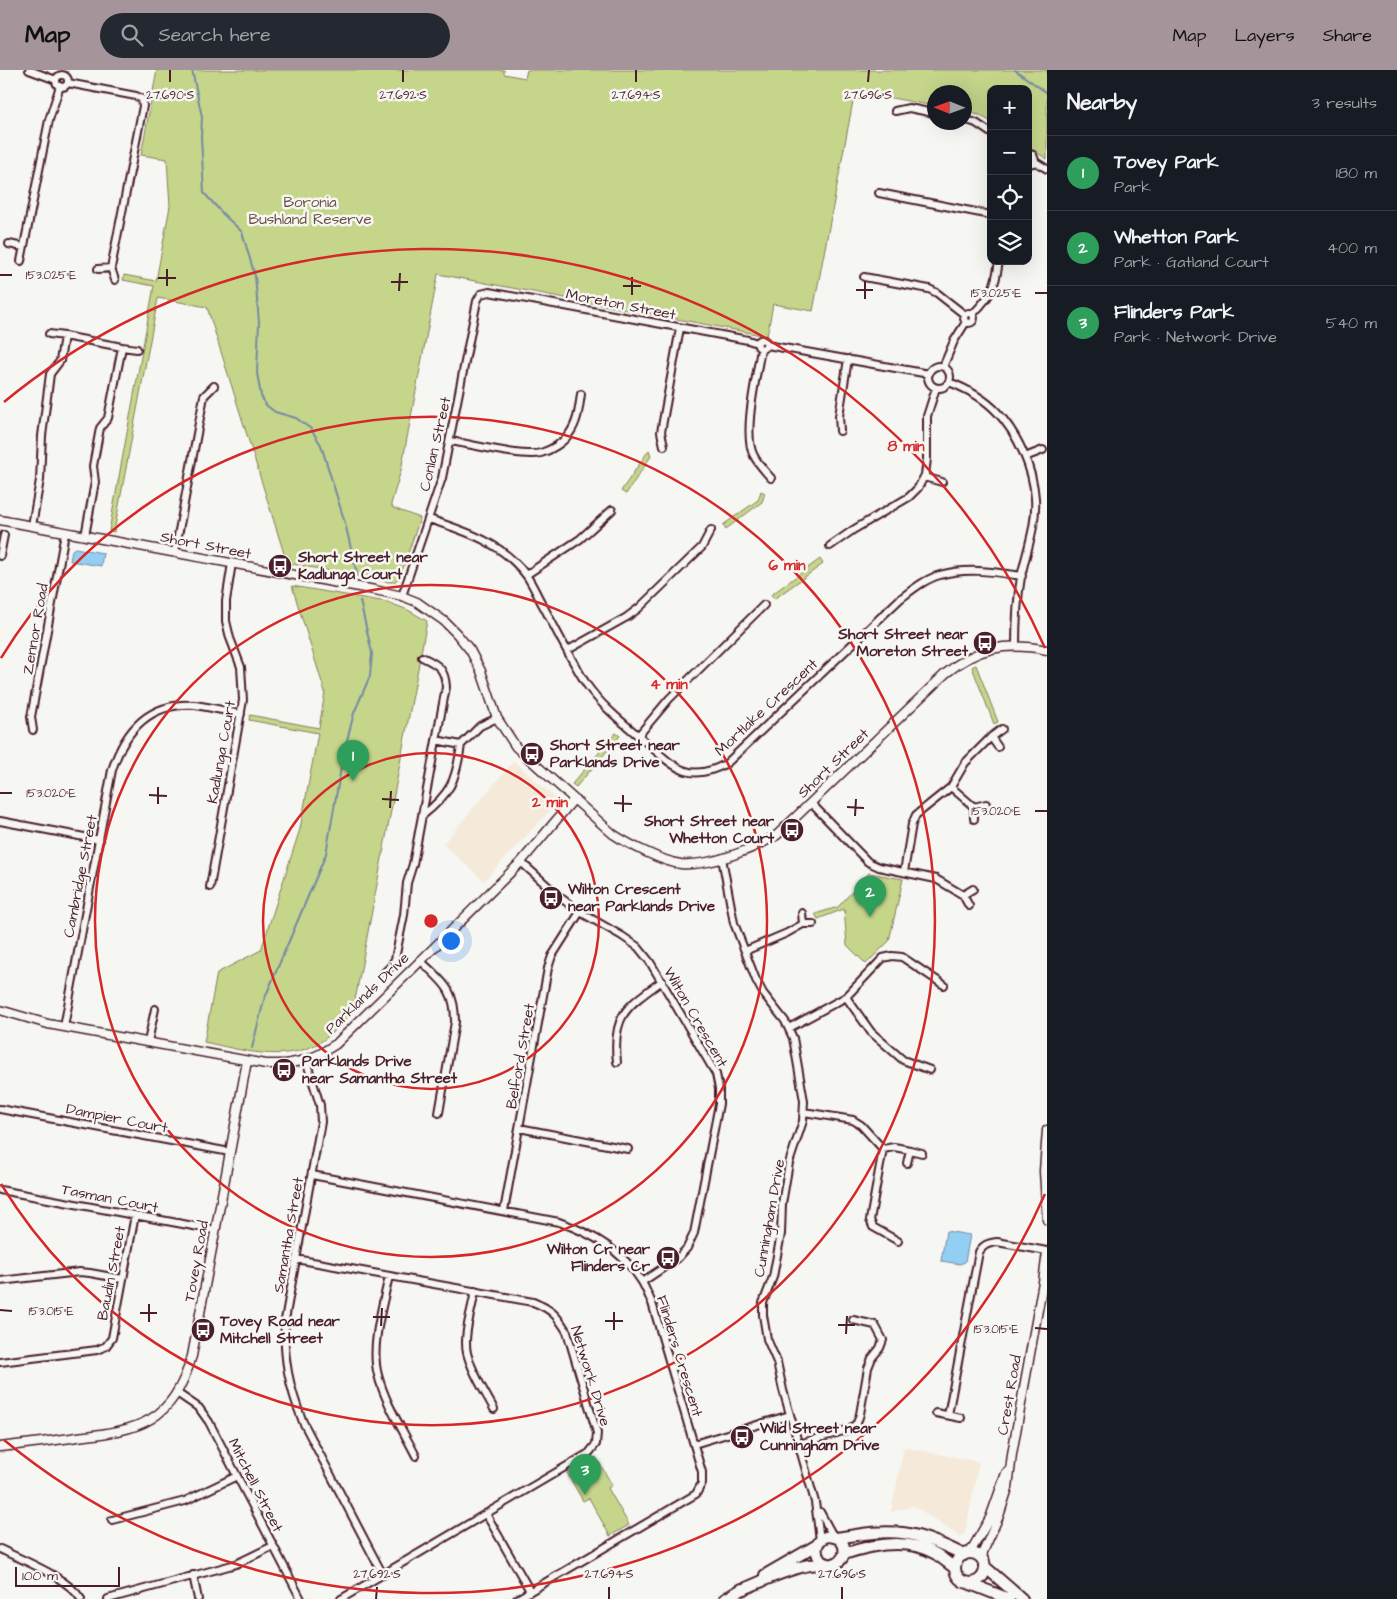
<!DOCTYPE html>
<meta charset="utf-8">
<style>
:root{--surface:#171b24;--page:#242831;--text:#f1f3f6;--muted:#9ea1a6;--line:#363941;--accent:#a6949b}
body{margin:0;font-family:"Architects Daughter",sans-serif;background:var(--page);color:var(--text)}
.controls{position:absolute;right:15px;top:15px;display:grid;overflow:hidden;border-radius:10px;box-shadow:0 5px 20px #0002}
.controls button{width:45px;height:45px;display:grid;place-items:center;padding:0;border:0;border-bottom:1px solid var(--line);background:var(--surface);color:var(--text);font:25px sans-serif}
.compass{position:absolute;left:927px;top:15px;width:45px;height:45px;border-radius:50%;background:var(--surface);box-shadow:0 5px 20px #0002;rotate:271deg}
.scale{position:absolute;left:15px;bottom:12px;width:105px;box-sizing:border-box;padding-left:5px;border:2px solid #4a1f2b;border-top:0;font-size:14px;line-height:18px;white-space:nowrap;color:#4a1f2b;-webkit-text-stroke:4px #f6f6f2;paint-order:stroke}
.you{position:absolute;left:450px;top:870px;width:18px;height:18px;margin:-12px;border:4px solid #fff;border-radius:50%;background:#1a73e8;box-shadow:0 0 0 8px #1a73e833}
.badge{display:grid;place-items:center;width:32px;height:32px;border-radius:50%;background:var(--accent);color:#fff;font-size:16px;font-weight:700}
.pin{position:absolute;translate:-50% -41px;filter:drop-shadow(0 1px 2px #0008)}
.pin::after{content:'';position:absolute;top:26px;width:18px;height:15px;background:inherit;clip-path:polygon(0 0,100% 0,50% 100%)}
.list{margin:0;padding:0;list-style:none}
h2{display:flex;justify-content:space-between;align-items:center;height:65px;margin:0;padding:0 20px;font-size:21px}
h2 small{font-size:16px;font-weight:400;color:var(--muted)}
.list li{display:grid;grid-template-columns:32px 1fr auto;gap:15px;align-items:center;box-sizing:border-box;height:75px;padding:0 20px;border-top:1px solid var(--line)}
.list b{display:block;font-size:19px;white-space:nowrap}
.list p{margin:0;font-size:16px;white-space:nowrap;color:var(--muted)}
.list em{font-size:16px;font-style:normal;color:var(--muted)}
.icon{flex:none;width:28px;height:28px;fill:none;stroke:currentColor;stroke-width:2;stroke-linecap:round;stroke-linejoin:round}
.map{position:relative;flex:none;width:1047px;height:1529px;overflow:hidden}
header{display:flex;align-items:center;gap:30px;box-sizing:border-box;height:70px;padding:0 25px;background:var(--accent);color:#111}
header strong{font-size:24px}
nav{display:flex;gap:28px;margin-inline-start:auto;font-size:18px}
.search{width:350px;height:45px;background:var(--page);display:flex;align-items:center;gap:12px;box-sizing:border-box;padding:0 18px;border-radius:28px;color:var(--muted);font-size:19px}
main{display:flex}
aside{flex:1;background:var(--surface)}
.map>svg:first-child{display:block}
.built{fill:#f5eada}
.green{fill:#c5d68b;stroke:#887a5b}
.water{fill:#93cff3;stroke:#7689a3}
.lines{fill:none;stroke-linecap:round;stroke-linejoin:round}
.stream{stroke:#7689a3;stroke-width:2}
.minor-casing{stroke:#4a1f2b;stroke-width:10}
.tertiary-casing{stroke:#4a1f2b;stroke-width:11}
.primary-casing{stroke:#4a1f2b;stroke-width:14}
.minor{stroke:#f6f6f2;stroke-width:6}
.tertiary{stroke:#f6f6f2;stroke-width:8}
.primary{stroke:#f6f6f2;stroke-width:10}
.ticks{fill:none;stroke:#4a1f2b;stroke-width:2}
.ring{fill:none;stroke:#d62828;stroke-width:2.5}
.labels{text-anchor:middle;stroke-width:5;stroke-linejoin:round;paint-order:stroke}
.park-label{font-size:15px;fill:#694d43;stroke:#f6f6f2}
.street-label{font-size:15px;fill:#4a1f2b;stroke:#f6f6f2}
.poi-label{font-size:15px;font-weight:bold;fill:#4a1f2b;stroke:#f6f6f2;text-anchor:start}
.ticks-label{font-size:12px;text-anchor:middle;fill:#4a1f2b;stroke:#f6f6f2;stroke-width:5;stroke-linejoin:round;paint-order:stroke}
.centre{fill:#d62828;stroke:#f6f6f2;stroke-width:2.5}
.ring-label{font-size:15px;text-anchor:middle;font-weight:bold;fill:#d62828;stroke:#f6f6f2;stroke-width:5;stroke-linejoin:round;paint-order:stroke}
</style>
<header>
<strong>Map</strong>
<div class="search"><svg class="icon" aria-label="search" viewBox="0 0 24 24"><circle cx="10" cy="10" r="6"/><path d="M15 15l6 6"/></svg>Search here</div>
<nav><a>Map</a><a>Layers</a><a>Share</a></nav>
</header>
<main>
<div class="map">
<svg width="1047" height="1529" viewBox="0 0 1047 1529">
<rect width="100%" height="100%" fill="#f6f6f2"/>
<filter id="ink" filterUnits="userSpaceOnUse"><feTurbulence type="fractalNoise" baseFrequency=".02" numOctaves="2"/><feDisplacementMap in="SourceGraphic" scale="10" xChannelSelector="R" yChannelSelector="G"/><feConvolveMatrix kernelMatrix="1 2 1 2 8 2 1 2 1" color-interpolation-filters="sRGB"/></filter>
<g filter="url(#ink)">
<path class="built" d="M 514,691 L 555,728 L 555,731 L 554,736 L 484,811 L 443,774 Z
M 904,1377 L 979,1392 L 965,1464 L 960,1467 L 914,1436 L 891,1442 Z"/>
<path class="green" d="M 157,0 L 504,0 L 504,4 L 525,8 L 527,0 L 1047,0 L 1047,89 L 1028,77 L 1028,19 L 991,19 L 991,52 L 980,45 L 965,42 L 964,22 L 934,22 L 934,36 L 855,21 L 813,241 L 773,234 L 767,266 L 438,204 L 401,400 L 391,434 L 393,438 L 420,448 L 400,507 L 394,512 L 389,512 L 287,493 L 207,237 L 158,228 L 114,462 L 109,461 L 154,216 L 123,210 L 124,205 L 156,211 L 170,136 L 167,89 L 141,85 Z
M 649,380 L 651,386 L 626,424 L 621,421 Z
M 761,421 L 765,423 L 762,432 L 726,459 L 723,455 L 758,430 Z
M 820,489 L 823,494 L 774,529 L 771,525 Z
M 292,516 L 387,532 L 408,540 L 427,551 L 353,941 C 343,952 332,965 319,973 C 284,993 241,980 204,972 L 217,903 L 261,880 L 300,759 L 318,663 L 249,650 L 250,645 L 319,658 L 325,622 Z
M 976,595 L 998,652 L 994,654 L 972,597 Z
M 616,663 L 620,666 L 576,717 L 572,714 Z
M 869,803 L 903,809 L 889,871 L 866,894 L 847,875 L 844,839 L 818,849 L 815,844 L 838,837 Z
M 596,1387 L 612,1415 L 608,1418 L 629,1455 L 610,1466 L 589,1428 L 583,1431 L 567,1403 Z"/>
<path class="water" d="M 75,478 L 103,483 L 101,496 L 70,491 L 72,480 Z
M 946,1161 L 970,1165 L 965,1192 L 960,1194 L 941,1191 Z"/>
<g class="lines">
<path class="stream" d="M 192,0 L 202,47 L 201,67 L 204,123 L 223,144 L 242,162 L 255,206 L 259,252 L 257,303 L 261,326 L 266,335 L 275,342 L 296,348 L 311,359 L 321,375 L 345,453 L 357,504
M 1015,0 L 1047,23
M 252,978 L 264,930 L 326,784 L 343,686 L 354,643 L 370,606 L 372,583 L 360,531"/>
<g class="minor-casing">
<path id="minor" d="M 29,0 L 56,10
M56 11a6 6 0 1 1 12 0a6 6 0 1 1-12 0Z
M 68,13 L 136,26 L 142,29 L 143,36 L 111,198
M 895,41 L 909,38 L 934,43
M 964,49 L 976,53 L 991,63
M 1028,84 L 1033,85 L 1035,90 L 1033,93 L 1028,94
M 1034,91 L 1047,99
M 879,123 L 991,145
M 9,174 L 23,177
M 21,191 L 49,50 L 60,16
M 98,199 L 111,198 L 115,210
M 864,207 L 929,219 L 937,223 L 965,245
M964 248a5 5 0 1 1 10 0a5 5 0 1 1-10 0Z
M 973,244 C 992,224 995,219 999,191
M 49,264 L 64,266
M757.5 274a4.5 4.5 0 1 1 9 0a4.5 4.5 0 1 1-9 0Z
M 767,275 L 929,304
M 122,277 L 137,279
M 761,279 C 757,304 742,365 754,386 C 758,394 765,401 771,408
M928 307a11 11 0 1 1 22 0a11 11 0 1 1-22 0Z
M 943,297 L 954,271 L 966,252
M 949,312 C 967,319 984,328 997,342 C 1018,364 1033,399 1035,428 C 1037,455 1026,482 1021,507 C 1017,530 1016,552 1016,576
M 840,361 L 839,346 L 848,289
M 450,371 C 471,374 523,388 541,383 C 551,380 563,373 569,364 C 578,352 579,338 581,324
M 664,376 L 661,362 L 680,258
M 1025,387 L 1043,380
M 924,407 L 942,412
M 429,449 C 467,462 500,471 526,505 C 532,513 536,523 541,532 C 556,559 570,589 587,615 C 603,638 626,655 647,673 C 675,698 690,714 727,693 L 900,529 C 912,520 925,509 940,505 C 967,497 995,502 1022,506
M 32,456 L 40,410 L 42,366 L 50,304 L 60,291 L 64,266 L 122,277 L 108,348 L 100,358 L 93,396 L 95,412 L 85,466
M 830,476 L 853,460 L 909,427 L 918,418 L 925,405 L 927,389 L 927,346 L 936,318
M 175,482 L 204,326 L 214,316
M 0,486 L 4,465
M 526,505 L 580,469 L 612,440
M 402,526 L 442,408 L 477,231 L 481,224 L 489,222 L 748,270 L 757,273
M 568,580 L 627,547 L 639,538 L 702,477 L 711,460
M 33,660 L 31,647 L 65,463
M 638,666 L 669,629 L 764,535
M 436,670 L 461,675 L 480,656 L 497,648
M 998,677 L 991,667 L 1002,659
M 951,717 L 974,737
M 811,733 L 868,792 L 879,797 L 936,809 L 963,825
M 422,746 C 451,723 456,711 461,675
M 974,749 L 974,737 L 986,734
M 0,751 L 100,770
M 722,788 L 734,853 L 756,910 L 763,923 L 785,951 L 793,968 L 804,1031 L 803,1051 L 789,1093 L 782,1134 L 781,1164 L 773,1207 L 763,1233 L 763,1245 L 767,1269 L 777,1292 L 783,1320 L 815,1432 L 820,1470
M 521,792 L 561,828 L 580,842 L 622,866 L 638,877 L 650,892 L 716,1004 L 719,1019 L 719,1034 L 694,1163 L 687,1178 L 678,1188 L 642,1212
M 904,802 L 912,754 L 916,745 L 951,717 L 965,693 L 991,667
M 210,817 L 243,630 L 241,597 L 230,568 L 226,551 L 226,531 L 232,493
M 969,836 L 963,825 L 973,819
M 802,843 L 803,854 L 813,854
M 745,881 L 787,863 L 803,854
M 420,890 C 443,913 455,918 455,952 L 439,1043
M 383,904 L 391,896 L 395,889 L 404,845 L 407,813 L 413,794 L 446,617 C 445,599 439,595 422,587
M 846,927 L 871,962 L 903,990 L 930,1000
M 64,957 L 112,700 C 125,660 150,632 195,635 C 210,637 226,641 241,644
M 789,958 L 846,927 L 883,888 L 892,886 L 902,887 L 944,915
M 148,972 L 155,939
M 306,990 L 320,1035 L 321,1052 L 285,1250 C 283,1288 289,1317 303,1352 L 383,1505
M 617,992 C 612,945 626,937 662,911
M 0,1039 L 230,1082
M 804,1042 L 853,1050 L 861,1055 L 883,1079 L 870,1150 L 873,1157 L 898,1171
M 519,1058 L 628,1079
M 883,1079 L 894,1077 L 910,1080
M 907,1093 L 910,1080 L 922,1083
M 312,1105 L 559,1152 C 591,1163 624,1182 642,1212 C 646,1219 649,1227 652,1233 L 702,1402 L 702,1413 L 696,1424 L 517,1529
M 0,1120 L 215,1160
M 504,1141 L 548,898 L 552,886 L 580,842
M 296,1189 L 533,1232 C 551,1239 557,1245 567,1262 L 597,1363 L 596,1374 L 589,1383 L 341,1529
M 389,1206 C 383,1235 370,1276 378,1305 C 385,1333 403,1360 416,1386
M 0,1211 L 80,1202 L 90,1203 L 123,1209
M 475,1221 C 472,1240 463,1264 467,1283 C 472,1303 485,1322 494,1339
M 0,1292 L 97,1280 L 106,1276 L 112,1268 L 135,1145
M 177,1323 L 199,1338 L 209,1352 L 301,1529
M 936,1343 L 961,1348
M 948,1345 L 979,1182 C 983,1175 988,1173 997,1172 L 1047,1181
M 694,1374 L 790,1345
M 799,1374 L 850,1359 L 857,1353 L 860,1344 L 868,1298 L 872,1288 L 880,1278 L 883,1270 L 875,1255 L 853,1250
M 820,1442 L 833,1466
M 486,1444 L 530,1521
M 112,1450 L 185,1431 L 237,1406
M 0,1479 C 24,1491 67,1507 81,1529
M 193,1505 L 198,1529
M 108,1529 L 236,1494 L 273,1476"/>
</g>
<g class="tertiary-casing">
<path id="tertiary" d="M 0,450 L 375,520 L 402,526 L 417,532 L 444,551 L 457,564 L 470,580 L 481,601 L 497,648 L 516,677 L 613,764 C 628,774 663,792 681,794 C 712,796 751,780 777,765 L 945,604 C 977,577 1006,572 1047,580
M 0,940 L 48,954 L 266,994 L 286,994 L 306,990 L 320,984 L 336,974 L 521,792 L 574,729
M 1047,1060 L 1044,1101 L 1047,1150
M 0,1377 C 26,1374 51,1371 77,1367 C 140,1360 172,1353 192,1286 L 247,991
M 969,1484 L 990,1448 L 1006,1403
M 982,1491 L 983,1482 L 999,1446 L 1008,1418 L 1012,1384 L 1043,1212 L 1047,1182"/>
</g>
<g class="primary-casing">
<path id="primary" d="M 837,1468 C 893,1458 913,1459 964,1485
M955 1498a15 15 0 1 1 30 0a15 15 0 1 1-30 0Z
M 844,1484 C 873,1474 908,1467 936,1484 C 942,1488 949,1494 955,1498
M 984,1496 L 1022,1529
M 765,1505 L 817,1475
M 968,1513 L 1009,1529
M 737,1522 C 761,1512 784,1500 809,1495 C 818,1493 828,1497 836,1493 C 848,1488 847,1470 834,1467 C 816,1462 809,1488 828,1494
M 725,1529 L 742,1519"/>
</g>
<use href="#minor" class="minor"/>
<use href="#tertiary" class="tertiary"/>
<use href="#primary" class="primary"/>
</g>
</g>
<path class="ticks" d="M 170,12 L 170,0M 403,12 L 403,0M 636,12 L 636,0M 868,12 L 869,0M 0,205 L 12,205M 158,208 L 176,208M 391,212 L 408,212M 167,216 L 167,199M 623,216 L 641,216M 856,220 L 873,220M 399,221 L 400,203M 1035,223 L 1047,223M 632,225 L 632,207M 865,229 L 865,211M 0,723 L 12,723M 149,725 L 167,726M 382,729 L 399,730M 614,733 L 632,734M 158,734 L 158,717M 847,737 L 864,738M 390,738 L 391,721M 1035,741 L 1047,741M 623,742 L 623,725M 855,746 L 856,729M 0,1240 L 12,1241M 140,1243 L 157,1243M 373,1247 L 390,1247M 605,1251 L 623,1251M 149,1252 L 149,1234M 838,1255 L 855,1255M 381,1256 L 382,1238M 1035,1258 L 1047,1259M 614,1260 L 614,1242M 846,1264 L 847,1246M 376,1529 L 377,1517M 609,1529 L 609,1517M 842,1529 L 842,1517"/>
<g class="ring">
<circle cx="431" cy="851" r="168"/>
<circle cx="431" cy="851" r="336"/>
<path d="M1 588A504 504 0 1 1 1 1114"/>
<path d="M1045 1124A672 672 0 0 1 4 1370M4 332A672 672 0 0 1 1045 578"/>
</g>
<defs>
<g id="bus-disc" transform="scale(1.25)"><circle r="9.5" fill="#4a1f2b" stroke="#f6f6f2"/><path d="M-5-6H5V4H4V6H2V4H-2V6H-4V4H-5ZM-3.5-4V0h7V-4ZM-3.5 1.2v1.5H-2V1.2ZM2 1.2v1.5H3.5V1.2Z" fill="#fff"/></g>
</defs>
<g fill-rule="evenodd">
<use href="#bus-disc" x="280" y="496"/>
<use href="#bus-disc" x="985" y="573"/>
<use href="#bus-disc" x="532" y="684"/>
<use href="#bus-disc" x="792" y="760"/>
<use href="#bus-disc" x="551" y="828"/>
<use href="#bus-disc" x="284" y="1000"/>
<use href="#bus-disc" x="668" y="1188"/>
<use href="#bus-disc" x="203" y="1260"/>
<use href="#bus-disc" x="742" y="1367"/>
</g>
<g class="labels">
<g class="park-label">
<text x="310" y="137">Boronia<tspan x="310" dy="17">Bushland Reserve</tspan></text>
</g>
<g class="street-label">
<text transform="translate(621 234) rotate(11)" y="5">Moreton Street</text>
<text transform="translate(435 374) rotate(-77)" y="5">Conlan Street</text>
<text transform="translate(206 475) rotate(11)" y="5">Short Street</text>
<text transform="translate(35 559) rotate(-80)" y="5">Zennor Road</text>
<text transform="translate(766 637) rotate(-43)" y="5">Mortlake Crescent</text>
<text transform="translate(221 682) rotate(-80)" y="5">Kadlunga Court</text>
<text transform="translate(833 693) rotate(-44)" y="5">Short Street</text>
<text transform="translate(80 806) rotate(-79)" y="5">Cambridge Street</text>
<text transform="translate(367 923) rotate(-44)" y="5">Parklands Drive</text>
<text transform="translate(696 947) rotate(60)" y="5">Wilton Crescent</text>
<text transform="translate(520 986) rotate(-80)" y="5">Belford Street</text>
<text transform="translate(117 1048) rotate(11)" y="5">Dampier Court</text>
<text transform="translate(110 1128) rotate(11)" y="5">Tasman Court</text>
<text transform="translate(769 1148) rotate(-80)" y="5">Cunningham Drive</text>
<text transform="translate(288 1165) rotate(-80)" y="5">Samantha Street</text>
<text transform="translate(196 1191) rotate(-80)" y="5">Tovey Road</text>
<text transform="translate(111 1203) rotate(-79)" y="5">Baudin Street</text>
<text transform="translate(680 1286) rotate(73)" y="5">Flinders Crescent</text>
<text transform="translate(591 1306) rotate(73)" y="5">Network Drive</text>
<text transform="translate(1009 1325) rotate(-80)" y="5">Crest Road</text>
<text transform="translate(256 1415) rotate(63)" y="5">Mitchell Street</text>
</g>
<g class="poi-label">
<text x="298" y="492">Short Street near<tspan x="298" dy="17">Kadlunga Court</tspan></text>
<text x="968" y="569" text-anchor="end">Short Street near<tspan x="968" dy="17">Moreton Street</tspan></text>
<text x="550" y="680">Short Street near<tspan x="550" dy="17">Parklands Drive</tspan></text>
<text x="774" y="756" text-anchor="end">Short Street near<tspan x="774" dy="17">Whetton Court</tspan></text>
<text x="568" y="824">Wilton Crescent<tspan x="568" dy="17">near Parklands Drive</tspan></text>
<text x="302" y="996">Parklands Drive<tspan x="302" dy="17">near Samantha Street</tspan></text>
<text x="650" y="1184" text-anchor="end">Wilton Cr near<tspan x="650" dy="17">Flinders Cr</tspan></text>
<text x="220" y="1256">Tovey Road near<tspan x="220" dy="17">Mitchell Street</tspan></text>
<text x="760" y="1363">Wild Street near<tspan x="760" dy="17">Cunningham Drive</tspan></text>
</g>
</g>
<g class="ticks-label">
<text x="170" y="29">27.690°S</text>
<text x="403" y="29">27.692°S</text>
<text x="636" y="29">27.694°S</text>
<text x="868" y="29">27.696°S</text>
<text x="51" y="209">153.025°E</text>
<text x="996" y="227">153.025°E</text>
<text x="51" y="727">153.020°E</text>
<text x="996" y="745">153.020°E</text>
<text x="51" y="1245">153.015°E</text>
<text x="996" y="1263">153.015°E</text>
<text x="377" y="1508">27.692°S</text>
<text x="609" y="1508">27.694°S</text>
<text x="842" y="1508">27.696°S</text>
</g>
<circle cx="431" cy="851" r="8" class="centre"/>
<g class="ring-label">
<text x="906" y="381">8 min</text>
<text x="787" y="500">6 min</text>
<text x="669" y="619">4 min</text>
<text x="550" y="737">2 min</text>
</g>
</svg>
<div class="controls">
<button>+</button>
<button>−</button>
<button><svg class="icon" aria-label="locate" viewBox="0 0 24 24"><circle cx="12" cy="12" r="6"/><path d="M12 2v4M12 18v4M2 12h4M18 12h4"/></svg></button>
<button><svg class="icon" aria-label="layers" viewBox="0 0 24 24"><path d="M12 4l9 5-9 5-9-5zM3 14l9 5 9-5"/></svg></button>
</div>
<svg class="compass" viewBox="-18 -18 36 36"><path d="M0-13l5 13h-10z" fill="#e53935"/><path d="M0 13l5-13h-10z" fill="#9ea1a6"/></svg>
<div class="scale">100 m</div>
<div class="you"></div>
<div class="pin badge" style="left:353px;top:711px;background:#2e9e5b">1</div>
<div class="pin badge" style="left:870px;top:847px;background:#2e9e5b">2</div>
<div class="pin badge" style="left:585px;top:1425px;background:#2e9e5b">3</div>
</div>
<aside>
<h2>Nearby<small>3 results</small></h2>
<ul class="list">
<li><span class="badge" style="background:#2e9e5b">1</span><div><b>Tovey Park</b><p>Park</p></div><em>180 m</em></li>
<li><span class="badge" style="background:#2e9e5b">2</span><div><b>Whetton Park</b><p>Park · Gatland Court</p></div><em>400 m</em></li>
<li><span class="badge" style="background:#2e9e5b">3</span><div><b>Flinders Park</b><p>Park · Network Drive</p></div><em>540 m</em></li>
</ul>
</aside>
</main>
